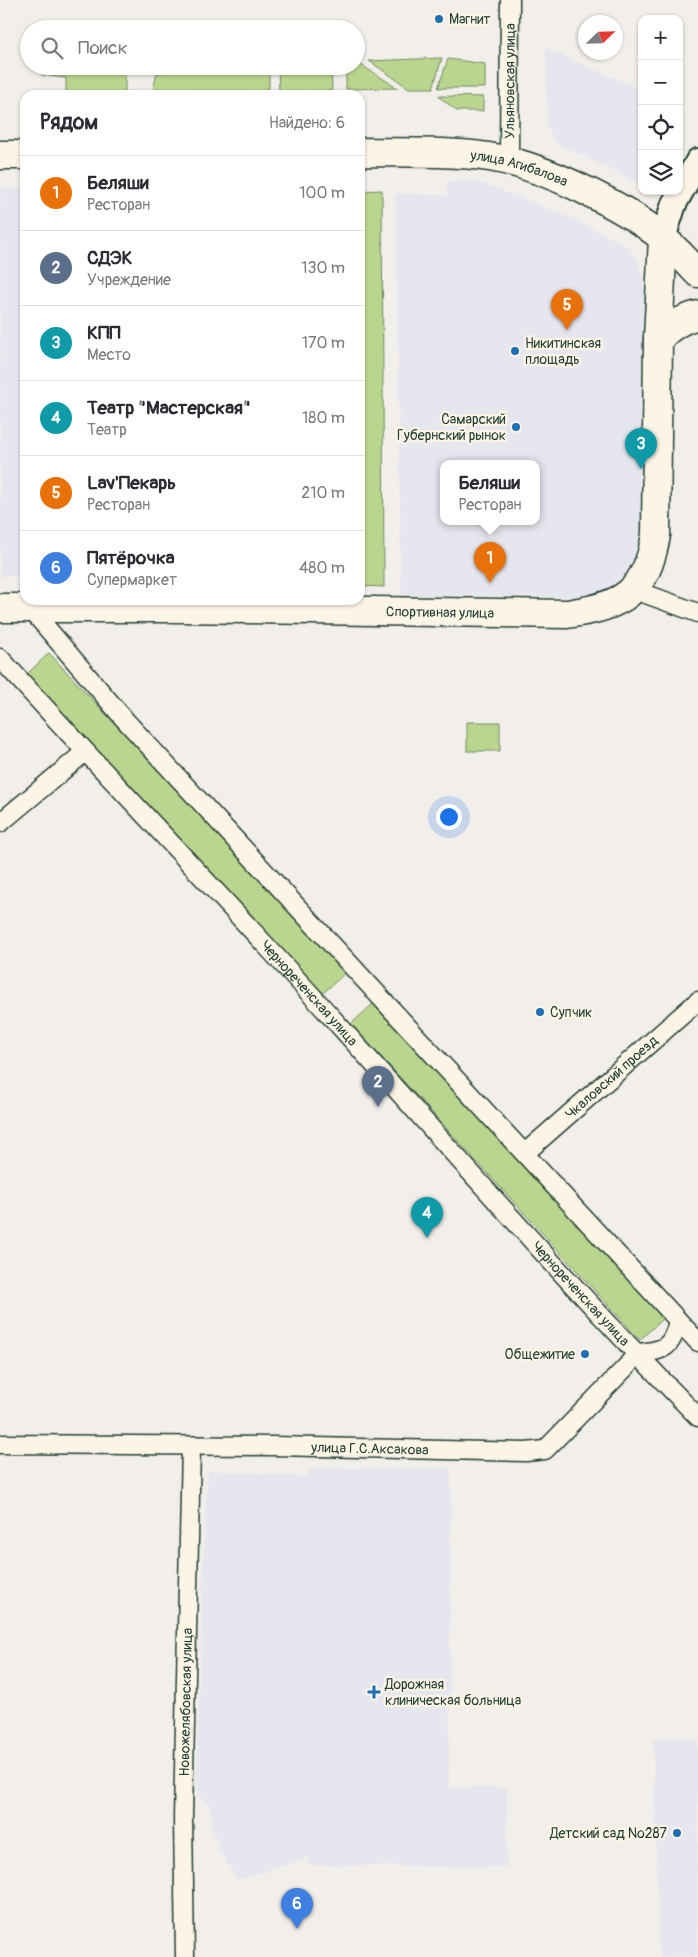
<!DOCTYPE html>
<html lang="ru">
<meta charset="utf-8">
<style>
:root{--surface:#fff;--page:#f2f2f3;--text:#2b2b33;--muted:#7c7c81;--line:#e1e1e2;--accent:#2563eb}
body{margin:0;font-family:Pangolin,sans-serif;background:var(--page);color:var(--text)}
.controls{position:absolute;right:15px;top:15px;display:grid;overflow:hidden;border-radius:10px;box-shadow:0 1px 4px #0004}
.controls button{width:45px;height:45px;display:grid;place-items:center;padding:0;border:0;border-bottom:1px solid var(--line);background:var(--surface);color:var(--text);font:25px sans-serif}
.compass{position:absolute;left:578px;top:15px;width:45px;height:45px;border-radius:50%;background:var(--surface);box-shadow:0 1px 4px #0004;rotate:67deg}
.you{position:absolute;left:448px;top:816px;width:18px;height:18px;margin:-12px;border:4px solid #fff;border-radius:50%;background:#1a73e8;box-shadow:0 0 0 8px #1a73e833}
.badge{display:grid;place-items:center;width:32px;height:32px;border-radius:50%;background:var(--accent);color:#fff;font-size:16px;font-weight:700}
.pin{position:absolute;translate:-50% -41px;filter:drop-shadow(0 1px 2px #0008)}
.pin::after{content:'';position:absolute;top:26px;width:18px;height:15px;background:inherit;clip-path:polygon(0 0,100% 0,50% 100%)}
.popup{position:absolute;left:440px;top:460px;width:100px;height:65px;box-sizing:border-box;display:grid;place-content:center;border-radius:10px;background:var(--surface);filter:drop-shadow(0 1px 4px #0005);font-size:16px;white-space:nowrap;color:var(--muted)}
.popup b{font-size:19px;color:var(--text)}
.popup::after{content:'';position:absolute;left:50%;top:100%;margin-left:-10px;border:10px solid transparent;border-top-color:var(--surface)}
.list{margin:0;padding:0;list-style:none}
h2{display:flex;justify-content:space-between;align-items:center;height:65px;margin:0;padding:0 20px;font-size:21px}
h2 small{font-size:16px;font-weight:400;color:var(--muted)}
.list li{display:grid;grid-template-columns:32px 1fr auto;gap:15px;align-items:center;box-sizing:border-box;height:75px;padding:0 20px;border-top:1px solid var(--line)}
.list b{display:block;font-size:19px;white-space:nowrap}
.list p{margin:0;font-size:16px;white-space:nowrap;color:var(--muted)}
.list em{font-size:16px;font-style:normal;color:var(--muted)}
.icon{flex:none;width:28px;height:28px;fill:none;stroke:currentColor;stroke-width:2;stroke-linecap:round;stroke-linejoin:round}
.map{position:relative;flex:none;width:698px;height:1957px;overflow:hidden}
.search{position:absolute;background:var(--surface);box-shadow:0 1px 4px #0004;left:20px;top:20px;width:345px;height:55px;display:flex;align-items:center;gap:12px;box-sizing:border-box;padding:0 18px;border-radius:28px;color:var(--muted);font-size:19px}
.panel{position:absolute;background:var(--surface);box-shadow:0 1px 4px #0004;left:20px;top:90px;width:345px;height:515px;border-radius:15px}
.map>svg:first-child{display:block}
.built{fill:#e6e6ee;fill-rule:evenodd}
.green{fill:#bad68e;stroke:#6c8a61}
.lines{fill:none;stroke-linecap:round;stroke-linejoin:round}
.street-casing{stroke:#1f3d34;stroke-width:21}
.secondary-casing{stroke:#1f3d34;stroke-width:28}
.primary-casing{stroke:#1f3d34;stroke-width:31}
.street{stroke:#fcf5e5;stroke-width:18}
.secondary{stroke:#fcf5e5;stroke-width:24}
.primary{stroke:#fcf5e5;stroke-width:28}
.poi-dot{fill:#1f6fb2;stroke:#fcf5e5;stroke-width:2}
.labels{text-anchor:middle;stroke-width:4.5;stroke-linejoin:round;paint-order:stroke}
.poi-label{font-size:14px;fill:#1f3d34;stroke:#fcf5e5;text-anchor:start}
.street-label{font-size:14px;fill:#1f3d34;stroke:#fcf5e5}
</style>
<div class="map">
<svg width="698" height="1957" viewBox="0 0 698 1957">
<rect width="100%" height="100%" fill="#f2eee9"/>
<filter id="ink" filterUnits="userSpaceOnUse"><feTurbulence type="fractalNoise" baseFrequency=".02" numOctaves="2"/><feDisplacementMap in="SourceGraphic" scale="10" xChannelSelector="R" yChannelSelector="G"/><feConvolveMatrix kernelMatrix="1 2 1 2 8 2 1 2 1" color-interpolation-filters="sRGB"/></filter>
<g filter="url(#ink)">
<path class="built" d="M 546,48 L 642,90 L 642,185 L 555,142 L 547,127 Z
M 446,182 L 475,182 L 485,184 L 571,218 L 628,246 L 638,262 L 642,275 L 645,292 L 645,531 L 641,553 L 629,578 L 600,593 L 579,597 L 401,595 L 396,194 L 447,195 ZM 444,464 L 536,464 L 536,522 L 444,522 Z
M 0,188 L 25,188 L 25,576 L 0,576 Z
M 451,1468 L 449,1787 L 507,1788 L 507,1867 L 308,1865 L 308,1858 L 237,1880 L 220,1851 L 211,1825 L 212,1814 L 208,1803 L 200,1797 L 196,1784 L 204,1541 L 208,1470 L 309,1477 L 309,1469 Z
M 653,1739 L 698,1739 L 698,1957 L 659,1957 Z"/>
<path class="green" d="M 442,58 L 433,88 L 409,88 L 369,61 Z
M 448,59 L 485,64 L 485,88 L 438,88 Z
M 356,62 L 398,88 L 346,89 L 346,66 L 356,66 Z
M 269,66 L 269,88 L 261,92 L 153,90 L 157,73 L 181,69 Z
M 278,66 L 331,66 L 332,91 L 279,92 Z
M 42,68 L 125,68 L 125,94 L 66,95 L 66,78 L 42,75 Z
M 438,96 L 483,97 L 483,111 L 457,111 Z
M 382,190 L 384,587 L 360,586 L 360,191 Z
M 49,653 L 346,972 L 320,996 L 24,677 Z
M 467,722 L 500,722 L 500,751 L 467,751 Z
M 375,1002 L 664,1317 L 640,1340 L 351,1024 Z"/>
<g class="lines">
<g class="street-casing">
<g id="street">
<path id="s1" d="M 509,161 L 510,0"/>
<path d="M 635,590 L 698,613"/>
<path d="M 29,607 L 125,720 L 698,1342"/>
<path id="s2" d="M 0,658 C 110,780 224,898 334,1020 C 454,1153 572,1289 698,1417"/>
<path d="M 0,823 L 85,752"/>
<path id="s3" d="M 525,1153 L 698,1001"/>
<path d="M 637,1353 C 664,1351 672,1348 678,1321"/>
<path id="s4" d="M 0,1444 L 274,1446 L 526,1452 L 545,1450 L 627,1366 L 637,1353"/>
<path id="s5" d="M 185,1957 L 183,1817 L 191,1447"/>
</g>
</g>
<g class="secondary-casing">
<path id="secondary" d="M 663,238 L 674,204 L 698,161"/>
</g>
<g class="primary-casing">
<g id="primary">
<path id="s6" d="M 360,152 C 403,153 447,151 489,157 C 541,165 623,205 663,238 C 675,249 687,261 698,273"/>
<path d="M 0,155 L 25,155"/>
<path d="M 658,339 C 669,327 682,319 698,315"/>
<path id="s7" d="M 0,608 L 179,608 L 567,614 C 623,606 646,593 656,535 L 658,339 L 663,238"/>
</g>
</g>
<use href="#street" class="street"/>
<use href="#secondary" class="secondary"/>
<use href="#primary" class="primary"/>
</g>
</g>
<g class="poi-dot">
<circle cx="439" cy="19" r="5"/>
<circle cx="515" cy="351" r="5"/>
<circle cx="516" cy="427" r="5"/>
<circle cx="540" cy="1012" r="5"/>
<circle cx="585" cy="1354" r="5"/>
<path d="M371.5 1684.5h5v5h5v5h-5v5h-5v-5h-5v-5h5z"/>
<circle cx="677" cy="1833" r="5"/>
</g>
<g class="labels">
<g class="poi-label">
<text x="449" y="24">Магнит</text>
<text x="525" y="348">Никитинская<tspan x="525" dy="16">площадь</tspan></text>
<text x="506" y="424" text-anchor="end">Самарский<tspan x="506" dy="16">Губернский рынок</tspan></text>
<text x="550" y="1017">Супчик</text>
<text x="575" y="1359" text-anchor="end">Общежитие</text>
<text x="385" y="1689">Дорожная<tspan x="385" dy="16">клиническая больница</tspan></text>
<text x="667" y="1838" text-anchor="end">Детский сад №287</text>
</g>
<g class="street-label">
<text dy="5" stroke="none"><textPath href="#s1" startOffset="80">Ульяновская улица</textPath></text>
<text dy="5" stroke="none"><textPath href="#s6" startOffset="161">улица Агибалова</textPath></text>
<text dy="5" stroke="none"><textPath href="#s7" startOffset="440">Спортивная улица</textPath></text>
<text dy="5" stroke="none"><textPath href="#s2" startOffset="456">Чернореченская улица</textPath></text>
<text dy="5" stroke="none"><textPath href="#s3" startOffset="115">Чкаловский проезд</textPath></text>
<text dy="5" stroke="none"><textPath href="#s2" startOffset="861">Чернореченская улица</textPath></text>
<text dy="5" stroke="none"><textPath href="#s4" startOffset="370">улица Г.С.Аксакова</textPath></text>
<text dy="5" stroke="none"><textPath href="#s5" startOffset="255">Новожелябовская улица</textPath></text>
</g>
</g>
</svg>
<div class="controls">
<button>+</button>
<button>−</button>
<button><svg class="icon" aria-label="locate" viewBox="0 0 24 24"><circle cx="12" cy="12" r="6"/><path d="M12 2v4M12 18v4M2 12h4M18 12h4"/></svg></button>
<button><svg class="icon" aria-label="layers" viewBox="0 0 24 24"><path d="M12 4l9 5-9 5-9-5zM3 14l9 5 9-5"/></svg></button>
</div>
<svg class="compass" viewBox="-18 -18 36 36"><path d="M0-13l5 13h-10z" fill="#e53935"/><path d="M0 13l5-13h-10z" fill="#7c7c81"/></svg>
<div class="you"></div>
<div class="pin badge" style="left:490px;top:583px;background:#e8710a">1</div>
<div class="popup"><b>Беляши</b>Ресторан</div>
<div class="pin badge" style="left:378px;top:1107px;background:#5c6f8a">2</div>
<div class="pin badge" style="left:641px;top:469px;background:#0f9aa8">3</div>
<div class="pin badge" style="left:427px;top:1238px;background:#0f9aa8">4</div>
<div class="pin badge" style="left:567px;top:330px;background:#e8710a">5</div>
<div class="pin badge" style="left:297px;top:1929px;background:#3f7fe0">6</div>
<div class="search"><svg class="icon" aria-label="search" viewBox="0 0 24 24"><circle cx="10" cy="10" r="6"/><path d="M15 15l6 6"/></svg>Поиск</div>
<section class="panel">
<h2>Рядом<small>Найдено: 6</small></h2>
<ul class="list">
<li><span class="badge" style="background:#e8710a">1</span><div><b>Беляши</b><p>Ресторан</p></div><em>100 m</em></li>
<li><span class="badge" style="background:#5c6f8a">2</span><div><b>СДЭК</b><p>Учреждение</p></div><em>130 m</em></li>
<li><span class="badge" style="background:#0f9aa8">3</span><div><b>КПП</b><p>Место</p></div><em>170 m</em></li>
<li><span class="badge" style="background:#0f9aa8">4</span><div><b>Театр &quot;Мастерская&quot;</b><p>Театр</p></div><em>180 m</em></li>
<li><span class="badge" style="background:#e8710a">5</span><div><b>Lav'Пекарь</b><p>Ресторан</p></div><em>210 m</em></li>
<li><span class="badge" style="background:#3f7fe0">6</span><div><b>Пятёрочка</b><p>Супермаркет</p></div><em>480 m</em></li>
</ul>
</section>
</div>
